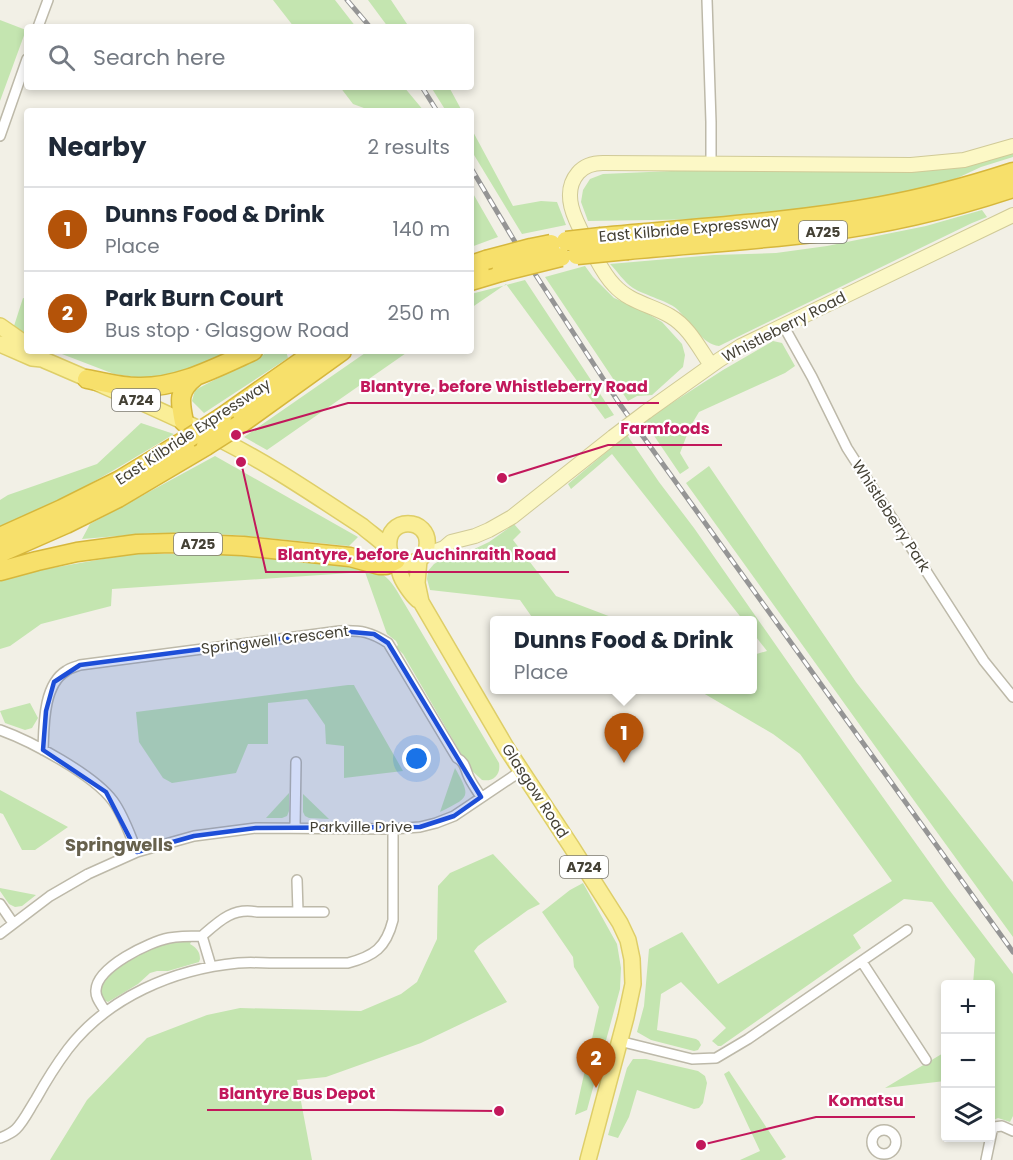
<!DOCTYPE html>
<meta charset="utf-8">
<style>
body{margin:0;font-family:Poppins,sans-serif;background:#f6f6f7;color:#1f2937}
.controls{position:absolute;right:18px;bottom:18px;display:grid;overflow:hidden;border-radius:6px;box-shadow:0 3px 9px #0003}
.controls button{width:54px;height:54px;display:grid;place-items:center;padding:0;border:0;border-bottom:2px solid #e0e1e3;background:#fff;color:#1f2937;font:30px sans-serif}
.you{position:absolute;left:417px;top:759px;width:21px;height:21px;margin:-15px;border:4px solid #fff;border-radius:50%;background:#1a73e8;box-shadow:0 0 0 9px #1a73e833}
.badge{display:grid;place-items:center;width:39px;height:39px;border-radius:50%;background:#b45309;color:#fff;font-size:20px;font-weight:700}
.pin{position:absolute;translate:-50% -50px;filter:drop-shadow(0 2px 3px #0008)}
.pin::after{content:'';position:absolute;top:32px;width:21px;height:18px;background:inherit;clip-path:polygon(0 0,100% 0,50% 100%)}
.popup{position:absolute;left:490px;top:616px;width:267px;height:78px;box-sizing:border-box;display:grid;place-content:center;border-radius:6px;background:#fff;filter:drop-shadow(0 2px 4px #0005);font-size:20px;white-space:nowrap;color:#747a83}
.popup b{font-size:22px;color:#1f2937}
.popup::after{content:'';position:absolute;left:50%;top:100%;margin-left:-12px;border:12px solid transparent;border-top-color:#fff}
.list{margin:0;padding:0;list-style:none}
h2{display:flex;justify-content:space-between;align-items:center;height:78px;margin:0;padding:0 24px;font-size:26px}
h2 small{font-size:20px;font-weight:400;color:#747a83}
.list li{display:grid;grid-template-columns:39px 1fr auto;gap:18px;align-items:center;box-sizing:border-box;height:84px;padding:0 24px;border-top:2px solid #e0e1e3}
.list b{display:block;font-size:22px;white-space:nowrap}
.list p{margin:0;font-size:20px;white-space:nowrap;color:#747a83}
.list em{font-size:20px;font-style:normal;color:#747a83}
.icon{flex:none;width:33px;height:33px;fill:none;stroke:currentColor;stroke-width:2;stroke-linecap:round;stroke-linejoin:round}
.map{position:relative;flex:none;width:1013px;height:1160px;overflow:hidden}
.search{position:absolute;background:#fff;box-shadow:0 3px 9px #0003;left:24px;top:24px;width:450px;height:66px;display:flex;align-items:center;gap:15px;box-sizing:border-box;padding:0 21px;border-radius:6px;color:#747a83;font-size:22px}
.panel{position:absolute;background:#fff;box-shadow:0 3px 9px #0003;left:24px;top:108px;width:450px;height:246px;border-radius:6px}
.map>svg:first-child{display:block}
</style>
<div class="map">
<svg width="1013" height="1160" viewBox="0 0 1013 1160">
<rect width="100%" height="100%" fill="#f2f0e6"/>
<path fill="#c4e5b0" d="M273,0H335L356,27H294Z
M368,0H391L409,27H388Z
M0,20L26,30L0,101Z
M340,87H404L424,111H372L353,104Z
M431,87H449L462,111H446Z
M471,128L513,206L541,201L557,202L566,225L522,234L471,150Z
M1013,151V157L981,167L951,181L910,192L839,205L717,219L588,221L581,202L583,190L590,179L603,174L717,169L893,171L941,169L1001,156Z
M471,190L498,237L471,247Z
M982,210L987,217L972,223L719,346C703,345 689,321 678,310C671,302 644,295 633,288C624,282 617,271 610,264L714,255L776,253L827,246L926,226Z
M585,266L593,277L614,298L638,308L662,322L682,344L685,355L683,367L652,395L637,396L628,401L545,277Z
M525,280L614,415L605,419L506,284L471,308V294Z
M23,298L27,299V336L13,329Z
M773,341L782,343L795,366L785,373L699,412L690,427L680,453L689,468L680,474L644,421L723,370Z
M54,351H176L185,354L200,351H234L205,366L155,380L114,374Z
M270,351H286L288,358L204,413L192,401L195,390Z
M368,351H409L267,450L244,437Z
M141,423L174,434C118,468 61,503 0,528V500L8,495L97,464Z
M627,435L659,482L694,528L847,747L947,887L1013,974V1116L1010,1122L998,1118L991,1121L990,984H973L975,959L932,902L904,899L853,935L861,948L721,1046H718L712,1041L726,1028L681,982L661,994L657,1030L696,1039L699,1041L701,1045L698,1050L694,1051L651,1040L637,1032L644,1006L649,949L682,932L718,984L892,881L800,754L773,734L698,690H753V655L767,651L753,633V620H743L612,454L571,489L568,484Z
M215,456L358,537L349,546L235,535L155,533L82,539L90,524Z
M709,466L856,682L1013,882V937L918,806L686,483Z
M514,524L521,532L513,540L556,596L619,620H534L520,600L430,590L427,579L428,571L434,564L448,556L470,551L489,542Z
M131,554C198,554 266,553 333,563C347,565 365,565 378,572C387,576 392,583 397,591L499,763C501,774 494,782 482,780L470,769L403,654L396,647L398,645L396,641L387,634L365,572L112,589L111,606L41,624L10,646L0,649V581L29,572Z
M348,685H354L355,687L403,771L344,778V746L326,744L325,725L307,699L268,703V744H248L236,773L172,783L163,778L139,742L136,712Z
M30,703L38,718L32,728L25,730L5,723L0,711Z
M455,768C472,798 469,797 440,812Z
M0,790L68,827L35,850H22L3,814L0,813Z
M289,793V811L287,816L282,818H266Z
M303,794L329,819L309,818L305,816L303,812Z
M493,854L540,904L528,910L478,946L474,951L507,1002L421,1043L326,1077L297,1080L312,1160H50L87,1100L147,1038L207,1015L240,1008L361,1011L401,994L417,982L437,939L438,886L450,873Z
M583,883L617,944L621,968L620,989L587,1110L575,1115L599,1007L574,967L573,957L542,912L570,890Z
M0,888L36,895L22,906L15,907L9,904L0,891Z
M174,940L191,942L190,944C197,948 200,952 200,959L199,962L168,971H157L150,973L138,984L108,1002L102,999C92,969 153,948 174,940Z
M945,1052V1081L885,1088Z
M633,1059H646L698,1071L705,1076L707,1083L703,1103L699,1108L694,1109L637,1090L629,1117L618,1138L608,1135L627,1068Z
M729,1071L786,1157L781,1160H740L760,1151L724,1074Z"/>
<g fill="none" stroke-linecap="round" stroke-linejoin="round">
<g stroke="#bdb9a9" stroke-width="12">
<path id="street" d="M707,0L711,122V164
M38,27L48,0
M0,136L27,59
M783,325L812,377L847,448L984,661L1013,697
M0,730C31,741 94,775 113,801C124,816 130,835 137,852
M43,750C44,726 43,685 66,671C70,668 75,667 80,665L340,631C361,630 371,632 388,643L457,758C465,762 465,768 468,775C471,783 477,790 481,797
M295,827L296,762
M297,880L298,912
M0,904L13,923
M0,934L50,896L88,874L137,852L194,836L256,828L393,829L420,827L436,823L454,816L521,771
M862,962L926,1060
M211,966L202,936C219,921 233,907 257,912H324
M105,1011C102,1005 95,998 96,990C97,967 149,942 169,938C180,936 191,936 202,936
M619,1041L692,1059L716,1058L748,1039L907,930
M872 1142a12 12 0 1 1 24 0a12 12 0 1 1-24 0Z
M0,1138C5,1136 12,1133 16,1129C24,1121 30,1108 36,1099C46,1081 56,1065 68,1049C108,997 174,969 238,963C250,962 262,963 275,963C299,963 323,963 348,963C374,956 386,948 393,920V829
M986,1160L992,1131L994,1127L1002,1126L1013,1131"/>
</g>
<g stroke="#d0ca97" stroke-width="16">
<path id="secondary" d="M711,365C699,348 689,327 670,316C651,305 629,302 614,285C603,274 597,259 589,246C578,225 559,195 578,173C584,166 594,163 603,163L911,165L964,160L1013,146
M646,412L719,360L741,346L1013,215
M423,556L444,548L451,542L475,536L489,530L512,517L613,437"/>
</g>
<g stroke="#dece68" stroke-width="18">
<path id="primary" d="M0,326L27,345
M0,344L32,358L42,359C99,384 158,408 213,436C265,461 313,494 362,526C370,533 379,539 387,547C392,552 387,548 392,555C397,563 408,565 417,561C422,558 427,553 427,546C431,517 385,515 389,548
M419,560L417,583L421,602L507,749L571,846L620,923L628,940L632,959L633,984L626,1017L588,1160
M402,562C401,565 400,570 400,573C402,581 412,595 418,600"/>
</g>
<g stroke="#d6b73c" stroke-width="21">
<path id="highway" d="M601,237C694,228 789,223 881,206C926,198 970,186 1013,172
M628,250C692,244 757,240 821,232C886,224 950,209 1013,188
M471,265L486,260
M471,281L501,272
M87,379C104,382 120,387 138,387C179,388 217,367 253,351
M222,417L316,351
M184,422C180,402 177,391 195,377
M239,425L342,351
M0,537L62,509L120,480L189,438
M0,553L66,524L118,498L206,446
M0,571L37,561L77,552L137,544L173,543L243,546L350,557L379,565H386L396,560"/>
</g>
<use href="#street" stroke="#fff" stroke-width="9"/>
<use href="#secondary" stroke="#fcf8c6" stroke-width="14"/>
<use href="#primary" stroke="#faee97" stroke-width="15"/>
<use href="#highway" stroke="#f7e06b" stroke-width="18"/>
<g stroke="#959595" stroke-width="5">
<path id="rail" d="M347,0L370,27
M422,87L437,111
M471,168L524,257L619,403L1013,952"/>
</g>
<use href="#rail" stroke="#fff" stroke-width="3" stroke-dasharray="9" stroke-linecap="butt"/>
<g stroke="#d0ca97" stroke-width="16" stroke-linecap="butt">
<path id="secondary-bridge" d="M613,437L646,412"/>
</g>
<g stroke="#d6b73c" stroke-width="21" stroke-linecap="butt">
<path id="highway-bridge" d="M566,241L601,237
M577,255L628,250
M486,260L531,248L551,244
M501,272L561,257
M189,438L222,417
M206,446L239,425"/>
</g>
<use href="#secondary-bridge" stroke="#fcf8c6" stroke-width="14"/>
<use href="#highway-bridge" stroke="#f7e06b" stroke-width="18"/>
</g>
<path fill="#1d4ed8" fill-opacity="0.2" stroke="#1d4ed8" stroke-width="4.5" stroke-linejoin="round" d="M340,631L374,634L388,643L481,797L454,816L420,827L256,828L194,836L137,852L106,792L43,750L46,711L54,682L80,665Z"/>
<g text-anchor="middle" stroke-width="4.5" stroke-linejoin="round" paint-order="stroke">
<g fill="#fff" stroke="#7c7a72" stroke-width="1.5">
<rect x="799" y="221" width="48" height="22" rx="4.5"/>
<rect x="112" y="389" width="48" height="22" rx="4.5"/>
<rect x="174" y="533" width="48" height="22" rx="4.5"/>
<rect x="560" y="856" width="48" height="22" rx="4.5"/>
</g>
<g font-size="14" font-weight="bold" fill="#444135">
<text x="823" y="237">A725</text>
<text x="136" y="405">A724</text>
<text x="198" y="549">A725</text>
<text x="584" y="872">A724</text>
</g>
<g font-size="15" fill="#444135" stroke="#fff">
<text transform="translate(689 229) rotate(-5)" y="5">East Kilbride Expressway</text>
<text transform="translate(784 327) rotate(-27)" y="5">Whistleberry Road</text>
<text transform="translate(193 432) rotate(-33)" y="5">East Kilbride Expressway</text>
<text transform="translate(891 516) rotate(57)" y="5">Whistleberry Park</text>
<text transform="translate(275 640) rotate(-7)" y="5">Springwell Crescent</text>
<text transform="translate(535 791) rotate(57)" y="5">Glasgow Road</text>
<text x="361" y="832">Parkville Drive</text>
</g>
<g font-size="18" font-weight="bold" fill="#67614d" stroke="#fff">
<text x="119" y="851">Springwells</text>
</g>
</g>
<path fill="none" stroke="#c2185b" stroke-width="2" d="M236 435L348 403H659M502 478L608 445H722M241 462L266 572H569M499 1111L387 1110H207M701 1145L816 1117H915"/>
<g fill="#c2185b" stroke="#fff" stroke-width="2">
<circle cx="236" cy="435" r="6"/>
<circle cx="502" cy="478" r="6"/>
<circle cx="241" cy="462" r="6"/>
<circle cx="499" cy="1111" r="6"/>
<circle cx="701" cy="1145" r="6"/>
</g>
<g font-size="16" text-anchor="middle" font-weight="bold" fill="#c2185b" stroke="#fff" stroke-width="4.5" stroke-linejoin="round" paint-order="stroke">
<text x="504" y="392">Blantyre, before Whistleberry Road</text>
<text x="665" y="434">Farmfoods</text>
<text x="417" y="560">Blantyre, before Auchinraith Road</text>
<text x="297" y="1099">Blantyre Bus Depot</text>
<text x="866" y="1106">Komatsu</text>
</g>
</svg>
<div class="controls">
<button>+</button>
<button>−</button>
<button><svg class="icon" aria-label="layers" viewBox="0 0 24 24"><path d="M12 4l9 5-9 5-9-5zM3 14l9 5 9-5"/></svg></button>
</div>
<div class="you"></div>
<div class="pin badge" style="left:624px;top:763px">1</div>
<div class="popup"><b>Dunns Food &amp; Drink</b>Place</div>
<div class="pin badge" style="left:596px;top:1088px">2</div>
<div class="search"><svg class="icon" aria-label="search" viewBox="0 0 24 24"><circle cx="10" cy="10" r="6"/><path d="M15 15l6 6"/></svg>Search here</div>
<section class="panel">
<h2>Nearby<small>2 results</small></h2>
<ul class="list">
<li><span class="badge">1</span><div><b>Dunns Food &amp; Drink</b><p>Place</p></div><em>140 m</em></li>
<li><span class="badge">2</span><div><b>Park Burn Court</b><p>Bus stop · Glasgow Road</p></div><em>250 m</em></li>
</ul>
</section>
</div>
